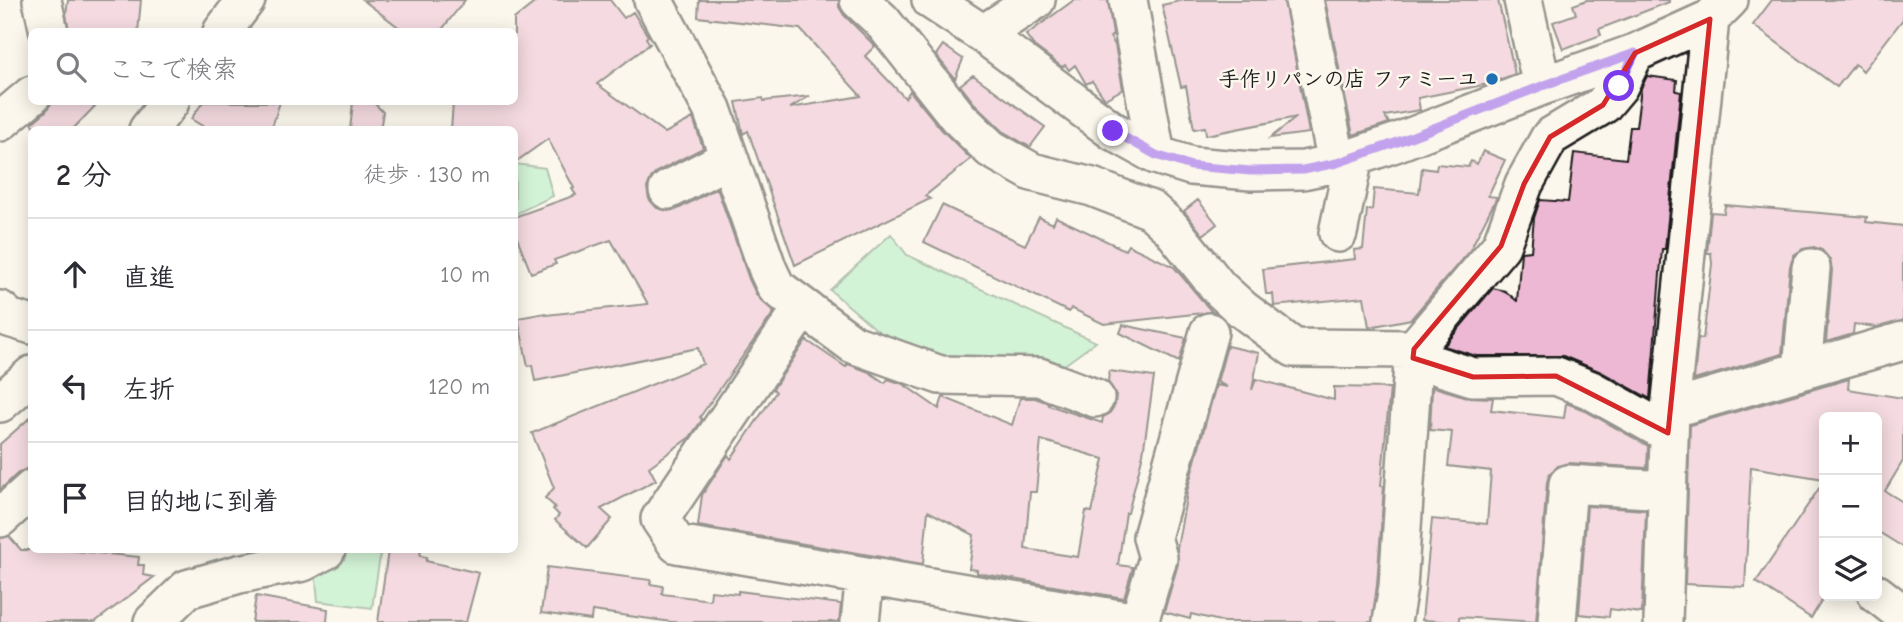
<!DOCTYPE html>
<html lang="ja">
<meta charset="utf-8">
<style>
body{margin:0;font-family:"Comic Neue","Klee One",sans-serif;background:#f2f2f3;color:#2b2b33}
.controls{position:absolute;right:21px;bottom:21px;display:grid;overflow:hidden;border-radius:10px;box-shadow:0 4px 18px #0003}
.controls button{width:63px;height:63px;display:grid;place-items:center;padding:0;border:0;border-bottom:2px solid #e1e1e2;background:#fff;color:#2b2b33;font:35px sans-serif}
.stop{position:absolute;width:21px;height:21px;margin:-16px;border:5px solid #7c3aed;border-radius:50%;background:#fff}
.stop.end{background:#7c3aed;border-color:#fff;box-shadow:0 2px 7px #0008}
.list{margin:0;padding:0;list-style:none}
h2{display:flex;justify-content:space-between;align-items:center;height:91px;margin:0;padding:0 28px;font-size:30px}
h2 small{font-size:23px;font-weight:400;color:#7c7c81}
.list li{display:grid;grid-template-columns:46px 1fr auto;gap:21px;align-items:center;box-sizing:border-box;height:112px;padding:0 28px;border-top:2px solid #e1e1e2}
.list b{display:block;font-size:26px;white-space:nowrap}
.list em{font-size:23px;font-style:normal;color:#7c7c81}
.icon{flex:none;width:38px;height:38px;fill:none;stroke:currentColor;stroke-width:2;stroke-linecap:round;stroke-linejoin:round}
.map{position:relative;flex:none;width:1903px;height:622px;overflow:hidden}
.search{position:absolute;background:#fff;box-shadow:0 4px 18px #0003;left:28px;top:28px;width:490px;height:77px;display:flex;align-items:center;gap:18px;box-sizing:border-box;padding:0 24px;border-radius:10px;color:#7c7c81;font-size:26px}
.panel{position:absolute;background:#fff;box-shadow:0 4px 18px #0003;left:28px;top:126px;width:490px;height:427px;border-radius:10px}
.map>svg:first-child{display:block}
</style>
<div class="map">
<svg width="1903" height="622" viewBox="0 0 1903 622">
<rect width="100%" height="100%" fill="#fbf7ec"/>
<filter id="ink" filterUnits="userSpaceOnUse"><feTurbulence type="fractalNoise" baseFrequency=".0143" numOctaves="2"/><feDisplacementMap in="SourceGraphic" scale="14" xChannelSelector="R" yChannelSelector="G"/><feConvolveMatrix kernelMatrix="1 2 1 2 8 2 1 2 1" color-interpolation-filters="sRGB"/></filter>
<g filter="url(#ink)">
<path fill="#a3edbb" stroke="#60846c" stroke-width="2" d="M515,164L545,168L553,196L515,214Z
M891,234L907,255L1096,342L1063,366L1021,358L953,362L884,336L830,290Z
M349,550H381L372,608L318,601L315,570Z"/>
<path fill="#edb8d3" stroke="#1c1c1c" stroke-width="2" fill-rule="evenodd" d="M68,0H141L138,32H69L66,14Z
M363,0H465L440,32H405Z
M538,0H610L624,18L633,12L648,36L646,38L650,44L597,84L665,133L693,118L703,148L658,171L651,178L647,188L649,199L657,208L668,211L678,209L717,188L749,279L757,296L774,312L700,417L702,420L690,437L649,467L656,480L601,509L612,519L587,548L555,520L559,515L553,509L555,507L545,498L554,488L532,433L703,364L698,348L535,381L532,365L528,366L518,318L545,313L546,315L648,304L611,240L554,260L556,264L531,273L514,230V217L576,195L572,189L574,188L548,139L514,163V130H451L453,102H514V19Z
M699,0H839V7L844,15L875,46L865,56L905,98L910,91L942,130L971,159L925,196L930,199L795,265L748,131L743,134L736,102L763,98L764,101L810,96L790,108L861,96L800,29L698,17Z
M1074,0H1108L1113,35L1110,37L1115,45L1123,89L1105,99L1092,81L1086,84L1075,65L1069,70L1065,65L1062,67L1034,46L1026,35Z
M1184,0H1284L1309,133L1270,138L1297,117L1206,135L1205,127L1194,129L1186,86L1181,87L1162,5Z
M1325,0H1498L1515,74L1488,84L1418,98L1420,110L1385,116L1389,123L1353,135Z
M1587,0H1669V2L1599,29L1601,35L1563,49L1553,22L1576,14L1573,5Z
M1772,0H1903V19L1863,71L1855,64L1837,87L1753,25Z
M943,45L963,59L955,79L936,55Z
M973,75L1045,127L1030,147L1004,132L974,103L960,85Z
M1647,76L1677,80L1676,91L1681,92L1665,249H1662L1650,399L1601,372L1563,356H1476L1444,346L1493,288L1505,291L1517,301L1521,252L1531,251L1534,218L1540,200L1568,202L1574,153L1626,159L1630,127H1636L1641,88Z
M52,102H99L72,130H37L32,123L46,111Z
M203,102H280L271,130H209L191,119Z
M353,102H373L383,112L380,130H350Z
M1483,151L1505,160L1488,196L1497,197L1470,250L1411,319L1369,327L1364,297L1274,306L1273,294H1266L1263,269L1355,259L1354,250L1363,249L1367,210H1372L1374,189L1419,193L1422,168L1436,170L1437,164L1468,167L1471,161L1477,164Z
M1198,200L1217,224L1203,235L1184,211Z
M942,205L1025,245L1039,217L1053,224L1056,217L1125,250L1128,245L1174,267L1212,312L1104,324L1071,308L1069,312L924,242Z
M1725,205L1867,217L1866,222L1903,226V321L1877,327L1854,324L1853,334L1826,342L1832,270L1830,260L1822,250L1814,247L1803,249L1794,255L1790,266L1782,354L1694,380L1698,338L1703,339L1712,264L1711,253H1707L1711,212L1724,213Z
M1123,325L1186,338L1179,362L1120,333Z
M806,340L846,367L848,364L869,372L885,383L888,379L903,384L939,409L943,397L1012,425L1020,398H1035L1049,403L1048,405L1102,423L1103,417L1109,414L1115,405L1116,394L1108,382L1109,371L1154,377L1143,454L1128,513H1126L1118,565L1133,567L1124,598L977,573V570L969,569L974,535L928,511L923,564L698,526L702,495L728,455L731,459L776,392L773,389ZM1041,440L1104,459L1092,512L1086,511L1078,557L1025,549L1030,492H1036Z
M1227,346L1259,353L1252,390L1256,379L1334,400V387L1390,388L1381,486H1384L1377,585L1372,622H1224L1191,614L1190,619L1164,612L1178,564L1177,548L1188,487L1216,385L1227,387L1217,382Z
M1849,379L1848,389L1903,398V461L1885,491L1903,502V547L1877,531V417H1824V479L1751,467L1745,587L1685,584L1690,425Z
M1434,387L1467,397L1493,398L1491,410L1564,418L1566,403L1582,409L1648,446L1647,468L1569,463L1558,466L1550,473L1547,482L1536,622L1459,617V622L1422,620L1432,519L1487,524L1491,471L1448,466L1452,432L1430,430L1432,390Z
M32,416V466L18,473L0,490V444Z
M1824,481V597L1811,618L1756,582Z
M1587,506L1646,510L1642,613L1610,609L1609,617L1579,614Z
M9,536L21,550H66L139,557L138,565H144L143,575L154,577L95,622H0V538Z
M388,550H421L420,556L427,557L426,561L479,573L466,622H378Z
M547,567L651,580L650,584L663,586L662,594L710,600L711,591L738,594V591L841,604L839,622H672L592,611L591,620L541,613Z
M256,596L328,609L327,622H252Z"/>
<g fill="none" stroke-linecap="round" stroke-linejoin="round">
<g stroke="#1c1c1c" stroke-width="42">
<path id="minor" d="M42,0L49,32
M653,0L712,109L768,270L776,287L853,344L940,375L1039,377L1095,398
M859,0L882,21L958,117L991,149L1032,172L1092,187L1151,210L1171,228L1219,288L1242,309L1294,348L1414,349
M931,0L983,34L1113,131L1156,155L1191,166L1251,171L1303,170L1337,163L1395,143L1542,86L1635,53L1710,19L1729,0
M1128,0L1156,155
M1304,0L1337,163
M1523,0L1542,86
M222,32L246,0
M983,34L1036,0
M0,122L32,95
M148,130L170,102
M668,190L729,158
M1338,233L1354,157
M803,307L660,519L677,544L1137,622
M0,310L9,318L32,325
M1413,358L1473,377L1556,376L1591,390L1668,433
M1802,370L1811,268
M0,403L32,375
M1670,409L1903,341
M0,518L32,489
M1877,594L1895,608
M153,622L187,589L239,574L303,562L326,550
M860,622L865,576
M1139,622L1158,558L1152,537L1209,332
M1392,622L1398,587L1414,349L1501,246L1524,184L1550,137L1603,105L1619,86L1635,53
M1557,622L1568,484L1666,490
M1663,622L1670,409L1710,19"/>
</g>
<use href="#minor" stroke="#fbf7ec" stroke-width="37"/>
</g>
</g>
<g fill="none" stroke-linecap="round" stroke-linejoin="round" filter="url(#ink)">
<path stroke="#7c3aed" stroke-width="9" d="M1113,131L1156,155L1191,166L1251,171L1303,170L1337,163L1395,143L1542,86L1635,53L1619,86"/>
</g>
<path d="M0 0H1903V622H0ZM1710,19L1668,433L1556,376L1473,377L1413,358L1414,349L1501,246L1524,184L1550,137L1603,105L1635,53Z" fill="#fbf7ec" fill-opacity=".55" fill-rule="evenodd"/>
<path fill="none" stroke="#d62828" stroke-width="5" stroke-linejoin="round" d="M1710,19L1668,433L1556,376L1473,377L1413,358L1414,349L1501,246L1524,184L1550,137L1603,105L1635,53Z"/>
<circle fill="#1f6fb2" stroke="#fbf7ec" stroke-width="2.5" cx="1492" cy="79" r="7"/>
<g text-anchor="middle" stroke-width="5" stroke-linejoin="round" paint-order="stroke">
<g font-size="21" font-weight="bold" fill="#1c1c1c" stroke="#fbf7ec" text-anchor="end">
<text x="1478" y="86">手作リパンの店 ファミーユ</text>
</g>
</g>
</svg>
<div class="controls">
<button>+</button>
<button>−</button>
<button><svg class="icon" aria-label="layers" viewBox="0 0 24 24"><path d="M12 4l9 5-9 5-9-5zM3 14l9 5 9-5"/></svg></button>
</div>
<div class="stop" style="left:1619px;top:86px"></div>
<div class="stop end" style="left:1113px;top:131px"></div>
<div class="search"><svg class="icon" aria-label="search" viewBox="0 0 24 24"><circle cx="10" cy="10" r="6"/><path d="M15 15l6 6"/></svg>ここで検索</div>
<section class="panel">
<h2>2 分<small>徒歩 · 130 m</small></h2>
<ul class="list">
<li><svg class="icon" aria-label="ahead" viewBox="0 0 24 24"><path d="M12 20V5M6 11l6-6 6 6"/></svg><div><b>直進</b></div><em>10 m</em></li>
<li><svg class="icon" aria-label="left" viewBox="0 0 24 24"><path d="M17 20v-9H6M10 6l-5 5 5 5"/></svg><div><b>左折</b></div><em>120 m</em></li>
<li><svg class="icon" aria-label="arrive" viewBox="0 0 24 24"><path d="M6 21V4h12l-3 4 3 4H6"/></svg><div><b>目的地に到着</b></div></li>
</ul>
</section>
</div>
